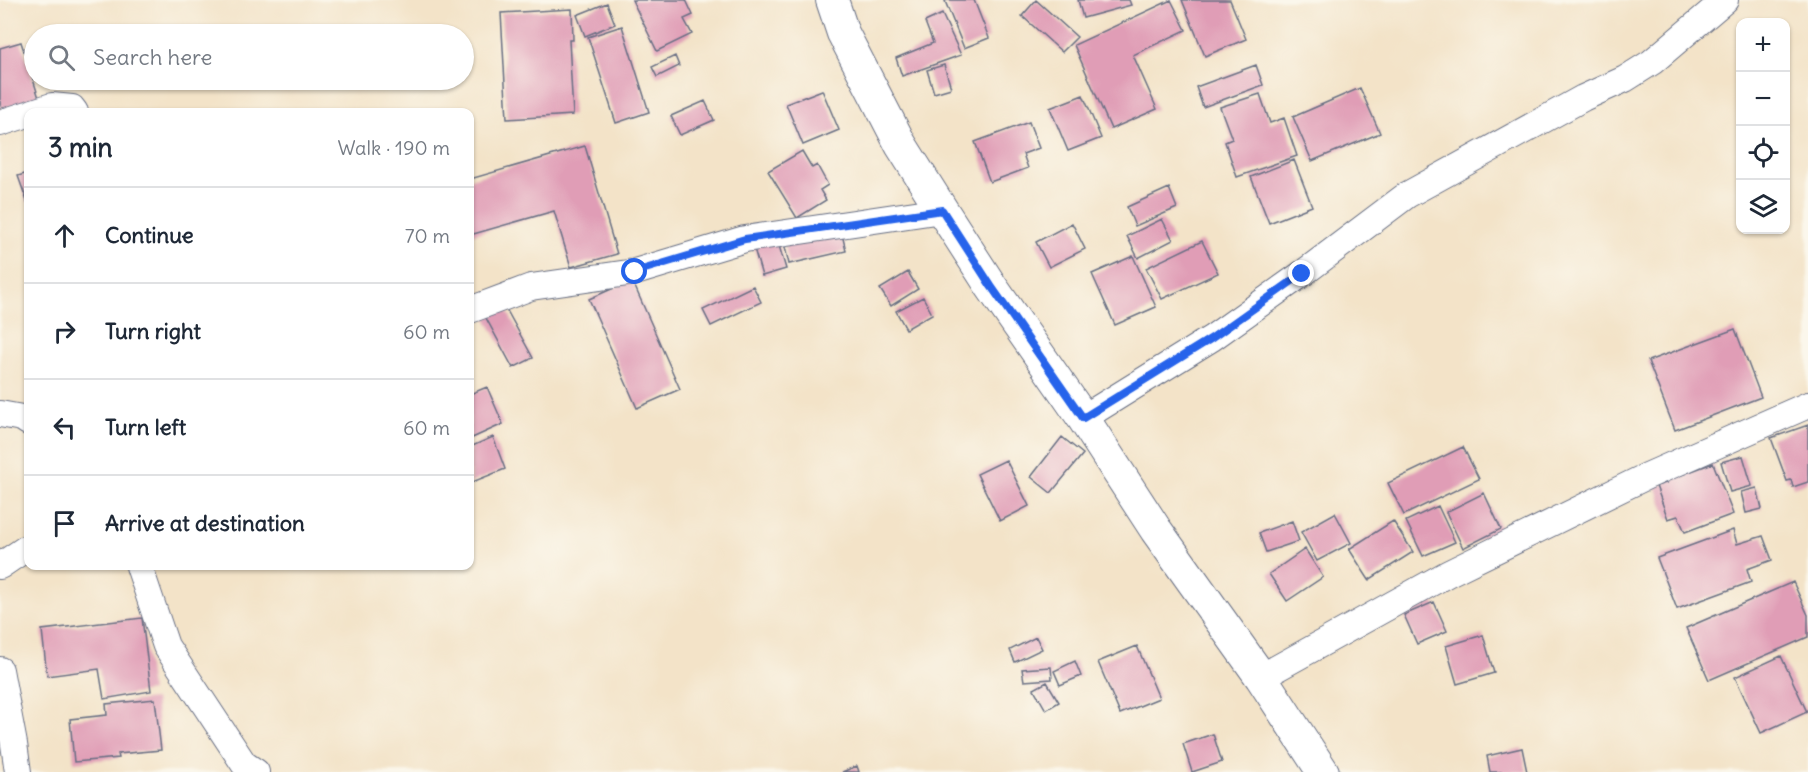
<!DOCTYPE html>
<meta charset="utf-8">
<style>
body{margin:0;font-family:Delius,sans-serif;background:#f2f2f3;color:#1f2937}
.controls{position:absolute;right:18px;top:18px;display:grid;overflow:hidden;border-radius:12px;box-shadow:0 2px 4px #0004}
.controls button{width:54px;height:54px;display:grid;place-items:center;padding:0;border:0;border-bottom:2px solid #e0e1e3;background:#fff;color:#1f2937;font:30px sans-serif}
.stop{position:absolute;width:18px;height:18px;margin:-14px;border:4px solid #2563eb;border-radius:50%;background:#fff}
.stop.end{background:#2563eb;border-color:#fff;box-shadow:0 2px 6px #0008}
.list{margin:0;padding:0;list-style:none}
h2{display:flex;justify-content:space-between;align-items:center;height:78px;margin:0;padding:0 24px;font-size:26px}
h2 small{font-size:20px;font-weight:400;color:#747a83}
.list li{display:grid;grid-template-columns:39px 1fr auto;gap:18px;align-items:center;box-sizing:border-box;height:96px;padding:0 24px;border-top:2px solid #e0e1e3}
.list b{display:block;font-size:22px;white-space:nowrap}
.list em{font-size:20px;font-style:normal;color:#747a83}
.icon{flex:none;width:33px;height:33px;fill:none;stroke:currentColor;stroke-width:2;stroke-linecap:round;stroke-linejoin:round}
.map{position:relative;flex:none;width:1808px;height:772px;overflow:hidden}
.search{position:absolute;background:#fff;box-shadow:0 2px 4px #0004;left:24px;top:24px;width:450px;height:66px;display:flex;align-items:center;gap:15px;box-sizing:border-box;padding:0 21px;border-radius:33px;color:#747a83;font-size:22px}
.panel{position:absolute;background:#fff;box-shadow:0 2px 4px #0004;left:24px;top:108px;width:450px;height:462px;border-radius:12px}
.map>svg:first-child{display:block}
</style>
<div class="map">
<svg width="1808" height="772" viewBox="0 0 1808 772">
<rect width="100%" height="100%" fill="#fbf7ec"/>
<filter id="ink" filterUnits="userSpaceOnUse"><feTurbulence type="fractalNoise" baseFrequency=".0167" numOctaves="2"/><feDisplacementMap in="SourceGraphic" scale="12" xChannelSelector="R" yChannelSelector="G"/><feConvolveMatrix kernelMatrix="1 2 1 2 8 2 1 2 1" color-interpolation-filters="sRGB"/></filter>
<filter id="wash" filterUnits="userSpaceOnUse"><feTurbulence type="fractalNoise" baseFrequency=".008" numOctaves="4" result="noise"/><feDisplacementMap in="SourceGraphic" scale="24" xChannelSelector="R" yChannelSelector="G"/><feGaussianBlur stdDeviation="1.35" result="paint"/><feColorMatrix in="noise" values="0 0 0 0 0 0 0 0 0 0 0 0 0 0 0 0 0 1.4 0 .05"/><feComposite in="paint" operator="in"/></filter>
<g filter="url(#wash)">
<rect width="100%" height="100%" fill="#f3e3c8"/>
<g id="blocks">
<path fill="#e09db6" d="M632,0H686L693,15L684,19L692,34L657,51Z
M947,0H974L989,38L964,48L945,1Z
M1036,0L1077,37L1062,52L1022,16Z
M1078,0H1129L1131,5L1083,18Z
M1171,0L1186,30L1133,55L1157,109L1111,129L1074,45Z
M1182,0H1230L1246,39L1205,56Z
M607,3L615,24L585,36L577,15Z
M572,9L573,40H569L573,115L507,119L501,13Z
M942,14L961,55L902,76L896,58L933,43L925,22Z
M622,26L649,112L616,123L588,37Z
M21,42L39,98L2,109L0,103V48Z
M675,56L679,66L657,77L652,67Z
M944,65L951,88L934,93L927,70Z
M1256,65L1263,85L1203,107L1196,87Z
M1360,88L1380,133L1312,161L1293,117Z
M822,90L839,130L803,145L786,104Z
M1260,94L1270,123L1284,118L1297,156L1237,177L1225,142L1232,139L1220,107Z
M1083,95L1101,138L1068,151L1050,108Z
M705,101L714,120L680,135L671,116Z
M1029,122L1039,148L1023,154L1028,168L990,182L975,142Z
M585,146L617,254L571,267L554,211L470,235V179Z
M802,151L812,168L817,165L828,185L820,190L826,200L797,218L768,171Z
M1294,160L1312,206L1269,223L1251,177Z
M28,173V204L18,176Z
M1169,188L1177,208L1135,226L1127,207Z
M1162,219L1173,240L1138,258L1127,236Z
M1072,223L1085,249L1049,267L1036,242Z
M841,230L846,251L789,264L784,243Z
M777,239L786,269L762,276L753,245Z
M1202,241L1218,273L1162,299L1146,268Z
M1133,256L1156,307L1115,325L1092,274Z
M908,272L918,289L891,306L880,289Z
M632,280L680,389L637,408L589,299Z
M753,286L761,302L711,326L703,310Z
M923,297L932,314L906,329L896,311Z
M505,307L533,358L513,368L486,318Z
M1735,329L1761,397L1675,430L1648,361Z
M487,387L503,424L470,439V394Z
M1808,425V482L1793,487L1791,480L1787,481L1771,438Z
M493,437L505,469L470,483V447Z
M1062,437L1083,454L1051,493L1031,477Z
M1463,447L1479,479L1404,515L1388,483Z
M1743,456L1752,486L1730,492L1721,462Z
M1006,460L1029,506L1000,521L977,474Z
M1713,463L1733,514L1685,532L1678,516L1668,519L1656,486L1666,483L1665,481Z
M1757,488L1762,509L1746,513L1741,492Z
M1484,493L1501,529L1463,548L1446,512Z
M1438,506L1455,542L1423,556L1406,521Z
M1335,513L1351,543L1317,561L1301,532Z
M1292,521L1299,541L1266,552L1259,533Z
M1393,521L1413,552L1369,580L1349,549Z
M1733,530L1737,544L1763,536L1772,560L1747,569L1751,582L1677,609L1657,558Z
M1305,549L1323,577L1287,601L1269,574Z
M1793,582L1808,615V637L1709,680L1686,628Z
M1434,602L1447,631L1417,644L1404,615Z
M142,618L151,691L104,699L99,669L47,676L42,630Z
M1483,635L1494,673L1457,684L1446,646Z
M1036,637L1042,649L1015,662L1010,650Z
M1137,646L1159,698L1120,714L1098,662Z
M1781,656L1807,712L1761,733L1735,677Z
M1075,661L1081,676L1060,685L1054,671Z
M1051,667L1052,679L1024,681L1022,669Z
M1047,682L1059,702L1046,710L1034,689Z
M155,699L161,750L118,754L119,758L74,762L70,719L107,715L106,704Z
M1213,734L1222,762L1192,772L1183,744Z
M1522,748L1527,772H1490L1487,756Z
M857,766L859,772H842Z"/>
</g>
</g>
<g filter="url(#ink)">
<use href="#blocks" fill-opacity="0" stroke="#676e83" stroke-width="1.5"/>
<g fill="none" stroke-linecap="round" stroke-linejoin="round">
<g stroke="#676e83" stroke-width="28">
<path id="minor" d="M33,112L52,106L72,108L75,112
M0,123L28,114
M470,310L531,287L635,272L745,239L942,210
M0,414L22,418L28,422
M1083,418L1212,338L1302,274L1407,195L1583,98L1625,79L1652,62L1725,0
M0,566L28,547
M139,566L166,646L244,764L256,772
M0,670L14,744L18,772
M1261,677L1449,573L1647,476L1808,405"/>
</g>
<g stroke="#676e83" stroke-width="34">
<path id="tertiary" d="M832,0L843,33L901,145L942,210L991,286L1083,418L1156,530L1261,677L1323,772"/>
</g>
<use href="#minor" stroke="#fff" stroke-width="26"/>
<use href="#tertiary" stroke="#fff" stroke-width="32"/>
</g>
</g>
<g fill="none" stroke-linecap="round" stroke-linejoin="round" filter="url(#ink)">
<path stroke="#2563eb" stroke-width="8" d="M635,272L745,239L942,210L991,286L1083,418L1212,338L1302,274"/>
</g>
</svg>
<div class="controls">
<button>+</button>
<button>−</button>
<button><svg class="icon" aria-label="locate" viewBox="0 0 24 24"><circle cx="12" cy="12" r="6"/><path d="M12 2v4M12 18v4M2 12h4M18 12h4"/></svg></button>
<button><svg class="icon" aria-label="layers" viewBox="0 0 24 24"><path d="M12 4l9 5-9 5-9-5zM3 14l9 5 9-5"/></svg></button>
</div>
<div class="stop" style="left:635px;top:272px"></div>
<div class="stop end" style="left:1302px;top:274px"></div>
<div class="search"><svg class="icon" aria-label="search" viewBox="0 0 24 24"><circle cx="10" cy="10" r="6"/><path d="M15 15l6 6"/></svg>Search here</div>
<section class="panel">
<h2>3 min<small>Walk · 190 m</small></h2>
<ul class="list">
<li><svg class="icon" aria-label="ahead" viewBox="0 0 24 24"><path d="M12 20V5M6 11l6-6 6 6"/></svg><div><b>Continue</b></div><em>70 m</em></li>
<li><svg class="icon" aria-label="right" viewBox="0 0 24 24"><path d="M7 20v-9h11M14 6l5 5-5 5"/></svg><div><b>Turn right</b></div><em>60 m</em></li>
<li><svg class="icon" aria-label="left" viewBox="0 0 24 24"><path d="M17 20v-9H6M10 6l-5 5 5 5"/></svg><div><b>Turn left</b></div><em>60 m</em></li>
<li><svg class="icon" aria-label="arrive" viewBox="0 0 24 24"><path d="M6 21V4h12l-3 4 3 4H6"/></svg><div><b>Arrive at destination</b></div></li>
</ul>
</section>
</div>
